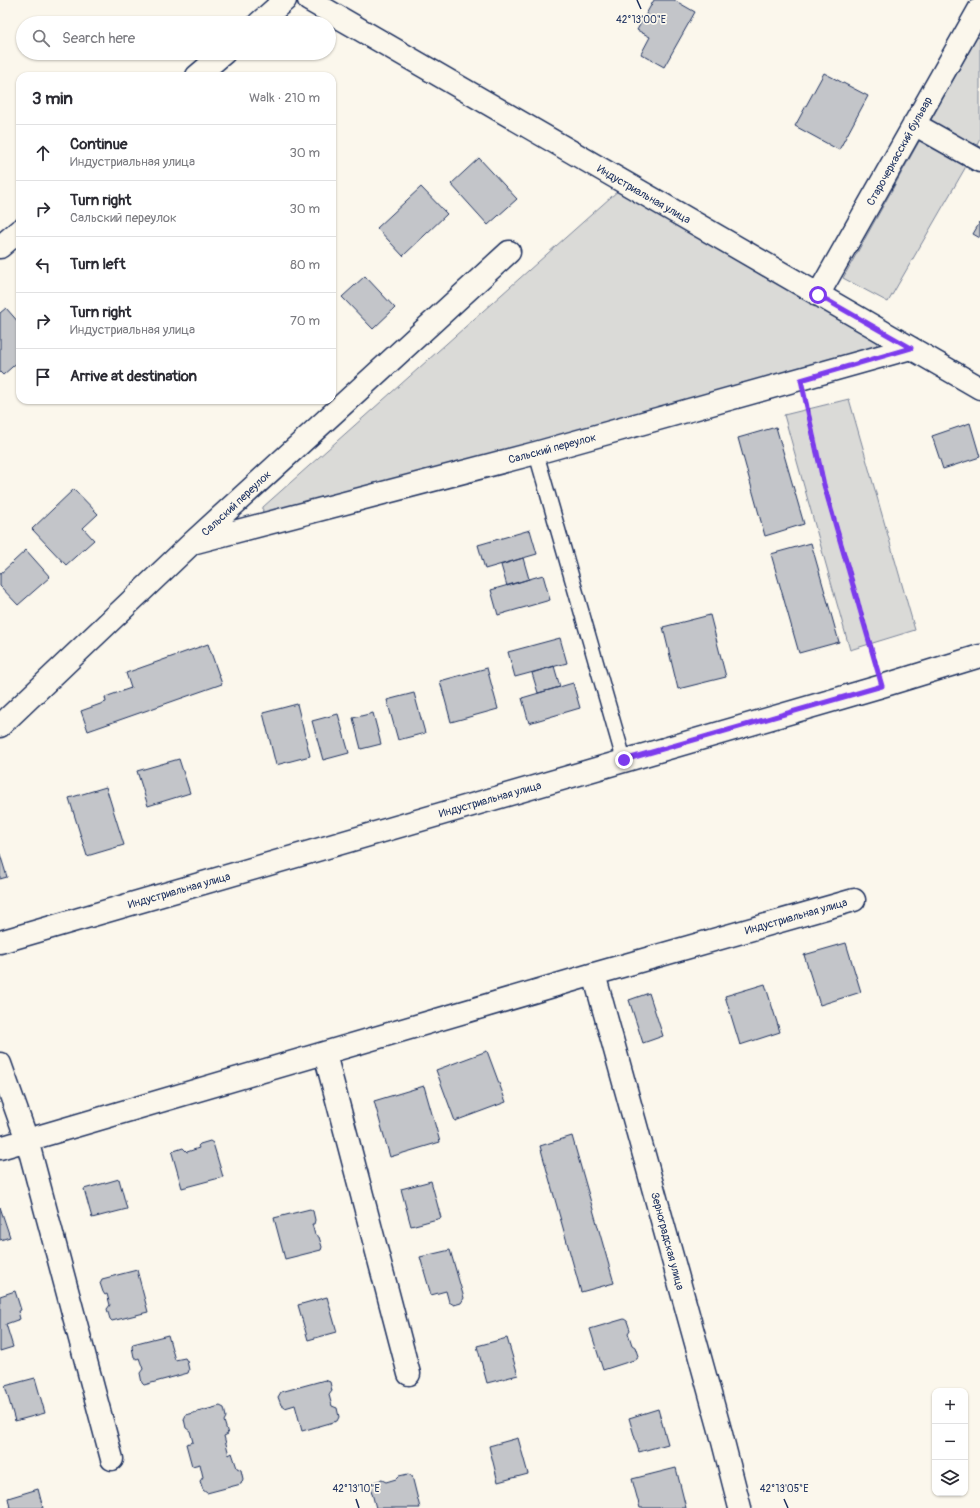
<!DOCTYPE html>
<meta charset="utf-8">
<style>
body{margin:0;font-family:Pangolin,sans-serif;background:#f7f7f7;color:#2b2b33}
.controls{position:absolute;right:12px;bottom:12px;display:grid;overflow:hidden;border-radius:8px;box-shadow:0 1px 3px #0004}
.controls button{width:36px;height:36px;display:grid;place-items:center;padding:0;border:0;border-bottom:1px solid #e1e1e2;background:#fff;color:#2b2b33;font:20px sans-serif}
.stop{position:absolute;width:12px;height:12px;margin:-9px;border:3px solid #7c3aed;border-radius:50%;background:#fff}
.stop.end{background:#7c3aed;border-color:#fff;box-shadow:0 1px 4px #0008}
.list{margin:0;padding:0;list-style:none}
h2{display:flex;justify-content:space-between;align-items:center;height:52px;margin:0;padding:0 16px;font-size:17px}
h2 small{font-size:13px;font-weight:400;color:#7c7c81}
.list li{display:grid;grid-template-columns:26px 1fr auto;gap:12px;align-items:center;box-sizing:border-box;height:56px;padding:0 16px;border-top:1px solid #e1e1e2}
.list b{display:block;font-size:15px;white-space:nowrap}
.list p{margin:0;font-size:13px;white-space:nowrap;color:#7c7c81}
.list em{font-size:13px;font-style:normal;color:#7c7c81}
.icon{flex:none;width:22px;height:22px;fill:none;stroke:currentColor;stroke-width:2;stroke-linecap:round;stroke-linejoin:round}
.map{position:relative;flex:none;width:980px;height:1508px;overflow:hidden}
.search{position:absolute;background:#fff;box-shadow:0 1px 3px #0004;left:16px;top:16px;width:320px;height:44px;display:flex;align-items:center;gap:10px;box-sizing:border-box;padding:0 14px;border-radius:22px;color:#7c7c81;font-size:15px}
.panel{position:absolute;background:#fff;box-shadow:0 1px 3px #0004;left:16px;top:72px;width:320px;height:332px;border-radius:12px}
.map>svg:first-child{display:block}
</style>
<div class="map">
<svg width="980" height="1508" viewBox="0 0 980 1508">
<rect width="100%" height="100%" fill="#fbf7ec"/>
<filter id="ink" filterUnits="userSpaceOnUse"><feTurbulence type="fractalNoise" baseFrequency=".025" numOctaves="2"/><feDisplacementMap in="SourceGraphic" scale="8" xChannelSelector="R" yChannelSelector="G"/><feConvolveMatrix kernelMatrix="1 2 1 2 8 2 1 2 1" color-interpolation-filters="sRGB"/></filter>
<g filter="url(#ink)">
<path fill="#dadad7" stroke="#7a849a" d="M980,32V138L964,170L888,302L843,278Z
M620,189L879,339L875,348L262,519L263,507Z
M849,399L915,630L850,650L784,415Z"/>
<path fill="#c3c5c9" stroke="#1b2f5e" d="M654,0H674L695,12L664,67L641,54L650,37L637,30Z
M824,73L868,96L839,150L795,126Z
M479,158L517,199L488,225L451,184Z
M421,187L447,214L403,256L377,228Z
M980,222V238L973,234Z
M365,276L395,308L373,329L342,297Z
M6,308L20,324V360L3,375L0,372V313Z
M970,423L980,457L943,469L932,436Z
M776,427L804,524L765,536L738,438Z
M74,489L98,514L83,528L94,540L66,565L32,529Z
M530,530L537,554L485,569L478,545Z
M811,543L839,642L799,653L771,554Z
M26,550L50,577L18,605L0,586V574Z
M523,558L529,579L507,586L501,565Z
M543,575L550,600L498,615L491,590Z
M710,615L726,677L678,689L663,627Z
M560,638L567,663L515,677L508,652Z
M208,644L222,684L88,731L81,711L106,702L105,697L131,688L126,673Z
M554,666L560,687L538,693L532,673Z
M487,668L498,709L451,722L440,681Z
M573,683L580,708L529,723L522,698Z
M414,693L425,733L398,740L387,700Z
M297,704L310,756L276,765L263,713Z
M373,713L381,744L361,749L353,718Z
M338,714L349,753L323,760L312,721Z
M179,759L190,793L148,806L137,771Z
M106,787L124,845L87,856L69,798Z
M0,854L7,877L0,879Z
M846,943L861,992L820,1005L804,955Z
M765,984L780,1032L740,1045L725,996Z
M649,993L663,1036L643,1043L629,1000Z
M487,1051L506,1102L455,1121L436,1070Z
M424,1086L440,1142L390,1157L374,1101Z
M572,1136L614,1283L581,1292L540,1146Z
M210,1141L213,1143L223,1177L182,1188L172,1153L174,1151L183,1148L187,1152L199,1148L198,1146L200,1144Z
M119,1179L127,1209L92,1218L84,1189Z
M431,1181L441,1218L411,1226L401,1189Z
M0,1207L10,1237L0,1240Z
M310,1209L313,1211L315,1220L314,1224H312L315,1235L319,1237L322,1247L321,1250L285,1259L274,1218Z
M450,1250L464,1298L461,1303L454,1305L449,1302L446,1291L431,1295L420,1257Z
M137,1270L148,1312L112,1321L110,1319L107,1309L110,1305L107,1294L105,1295L103,1292L100,1283L102,1279Z
M15,1291L21,1310L18,1311L20,1319L6,1324L13,1347L0,1351V1296Z
M327,1297L337,1332L308,1340L298,1305Z
M624,1319L627,1321L630,1330L628,1333L632,1345L635,1347L638,1356L637,1359L603,1370L590,1329Z
M168,1335L175,1360L185,1358L187,1361L189,1370L188,1373L144,1385L142,1383L140,1373L143,1369L139,1358L137,1359L134,1357L132,1347L133,1344Z
M507,1338L518,1375L487,1383L477,1346Z
M35,1378L45,1413L15,1421L5,1386Z
M325,1380L330,1382L332,1391L329,1395L332,1406L337,1408L339,1417L337,1421L302,1431L295,1405L285,1408L281,1405L278,1397L281,1392Z
M220,1406L224,1408L226,1417L224,1421L228,1434L224,1436L229,1455L232,1453L237,1468L241,1470L243,1479L241,1484L207,1493L203,1490L200,1481L203,1477L200,1464L192,1466L186,1444L193,1442L190,1431L186,1428L184,1419L186,1415Z
M658,1409L668,1444L639,1452L629,1418Z
M518,1438L528,1474L498,1482L489,1446Z
M676,1468L686,1508H640L632,1479Z
M408,1474L412,1476L420,1508H376L370,1486L373,1482L382,1480L386,1482L396,1479L399,1476Z
M38,1489L43,1508H10L8,1498Z"/>
<g fill="none" stroke-linecap="round" stroke-linejoin="round">
<g stroke="#1b2f5e" stroke-width="17">
<path id="service" d="M536,453L624,760"/>
</g>
<g stroke="#1b2f5e" stroke-width="25">
<path id="minor" d="M309,0L980,388
M259,23L285,0
M197,76L224,53
M914,124L980,161
M0,247L20,230
M818,295L980,8
M192,543L536,453L911,348
M0,726L192,543L509,252
M0,942L882,686L980,656
M594,974L720,1430L740,1508
M325,1054L409,1374
M0,1064L27,1140L112,1459
M0,1148L594,974L854,900"/>
</g>
<path stroke="#1b2f5e" stroke-width="2.5" stroke-dasharray="4 3" stroke-linecap="butt" d="M806,402L824,485L876,663"/>
<use href="#service" stroke="#fbf7ec" stroke-width="14"/>
<use href="#minor" stroke="#fbf7ec" stroke-width="22"/>
</g>
</g>
<g fill="none" stroke-linecap="round" stroke-linejoin="round" filter="url(#ink)">
<path stroke="#7c3aed" stroke-width="5" d="M624,760L882,686L824,485L801,380L911,348L818,295"/>
</g>
<path fill="none" stroke="#1b2f5e" stroke-width="1.5" d="M637,0L641,9M356,1499L359,1508M784,1499L788,1508"/>
<g text-anchor="middle" stroke-width="3.5" stroke-linejoin="round" paint-order="stroke">
<g font-size="11" fill="#1b2f5e" stroke="#fbf7ec">
<text transform="translate(899 151) rotate(-61)" y="4">Старочеркасский бульвар</text>
<text transform="translate(644 194) rotate(30)" y="4">Индустриальная улица</text>
<text transform="translate(552 448) rotate(-15)" y="4">Сальский переулок</text>
<text transform="translate(236 503) rotate(-43)" y="4">Сальский переулок</text>
<text transform="translate(490 799) rotate(-16)" y="4">Индустриальная улица</text>
<text transform="translate(179 890) rotate(-16)" y="4">Индустриальная улица</text>
<text transform="translate(796 916) rotate(-16)" y="4">Индустриальная улица</text>
<text transform="translate(668 1241) rotate(75)" y="4">Зерноградская улица</text>
</g>
</g>
<g font-size="10" text-anchor="middle" fill="#1b2f5e" stroke="#fbf7ec" stroke-width="3.5" stroke-linejoin="round" paint-order="stroke">
<text x="641" y="23">42°13'00"E</text>
<text x="356" y="1492">42°13'10"E</text>
<text x="784" y="1492">42°13'05"E</text>
</g>
</svg>
<div class="controls">
<button>+</button>
<button>−</button>
<button><svg class="icon" aria-label="layers" viewBox="0 0 24 24"><path d="M12 4l9 5-9 5-9-5zM3 14l9 5 9-5"/></svg></button>
</div>
<div class="stop" style="left:818px;top:295px"></div>
<div class="stop end" style="left:624px;top:760px"></div>
<div class="search"><svg class="icon" aria-label="search" viewBox="0 0 24 24"><circle cx="10" cy="10" r="6"/><path d="M15 15l6 6"/></svg>Search here</div>
<section class="panel">
<h2>3 min<small>Walk · 210 m</small></h2>
<ul class="list">
<li><svg class="icon" aria-label="ahead" viewBox="0 0 24 24"><path d="M12 20V5M6 11l6-6 6 6"/></svg><div><b>Continue</b><p>Индустриальная улица</p></div><em>30 m</em></li>
<li><svg class="icon" aria-label="right" viewBox="0 0 24 24"><path d="M7 20v-9h11M14 6l5 5-5 5"/></svg><div><b>Turn right</b><p>Сальский переулок</p></div><em>30 m</em></li>
<li><svg class="icon" aria-label="left" viewBox="0 0 24 24"><path d="M17 20v-9H6M10 6l-5 5 5 5"/></svg><div><b>Turn left</b></div><em>80 m</em></li>
<li><svg class="icon" aria-label="right" viewBox="0 0 24 24"><path d="M7 20v-9h11M14 6l5 5-5 5"/></svg><div><b>Turn right</b><p>Индустриальная улица</p></div><em>70 m</em></li>
<li><svg class="icon" aria-label="arrive" viewBox="0 0 24 24"><path d="M6 21V4h12l-3 4 3 4H6"/></svg><div><b>Arrive at destination</b></div></li>
</ul>
</section>
</div>
